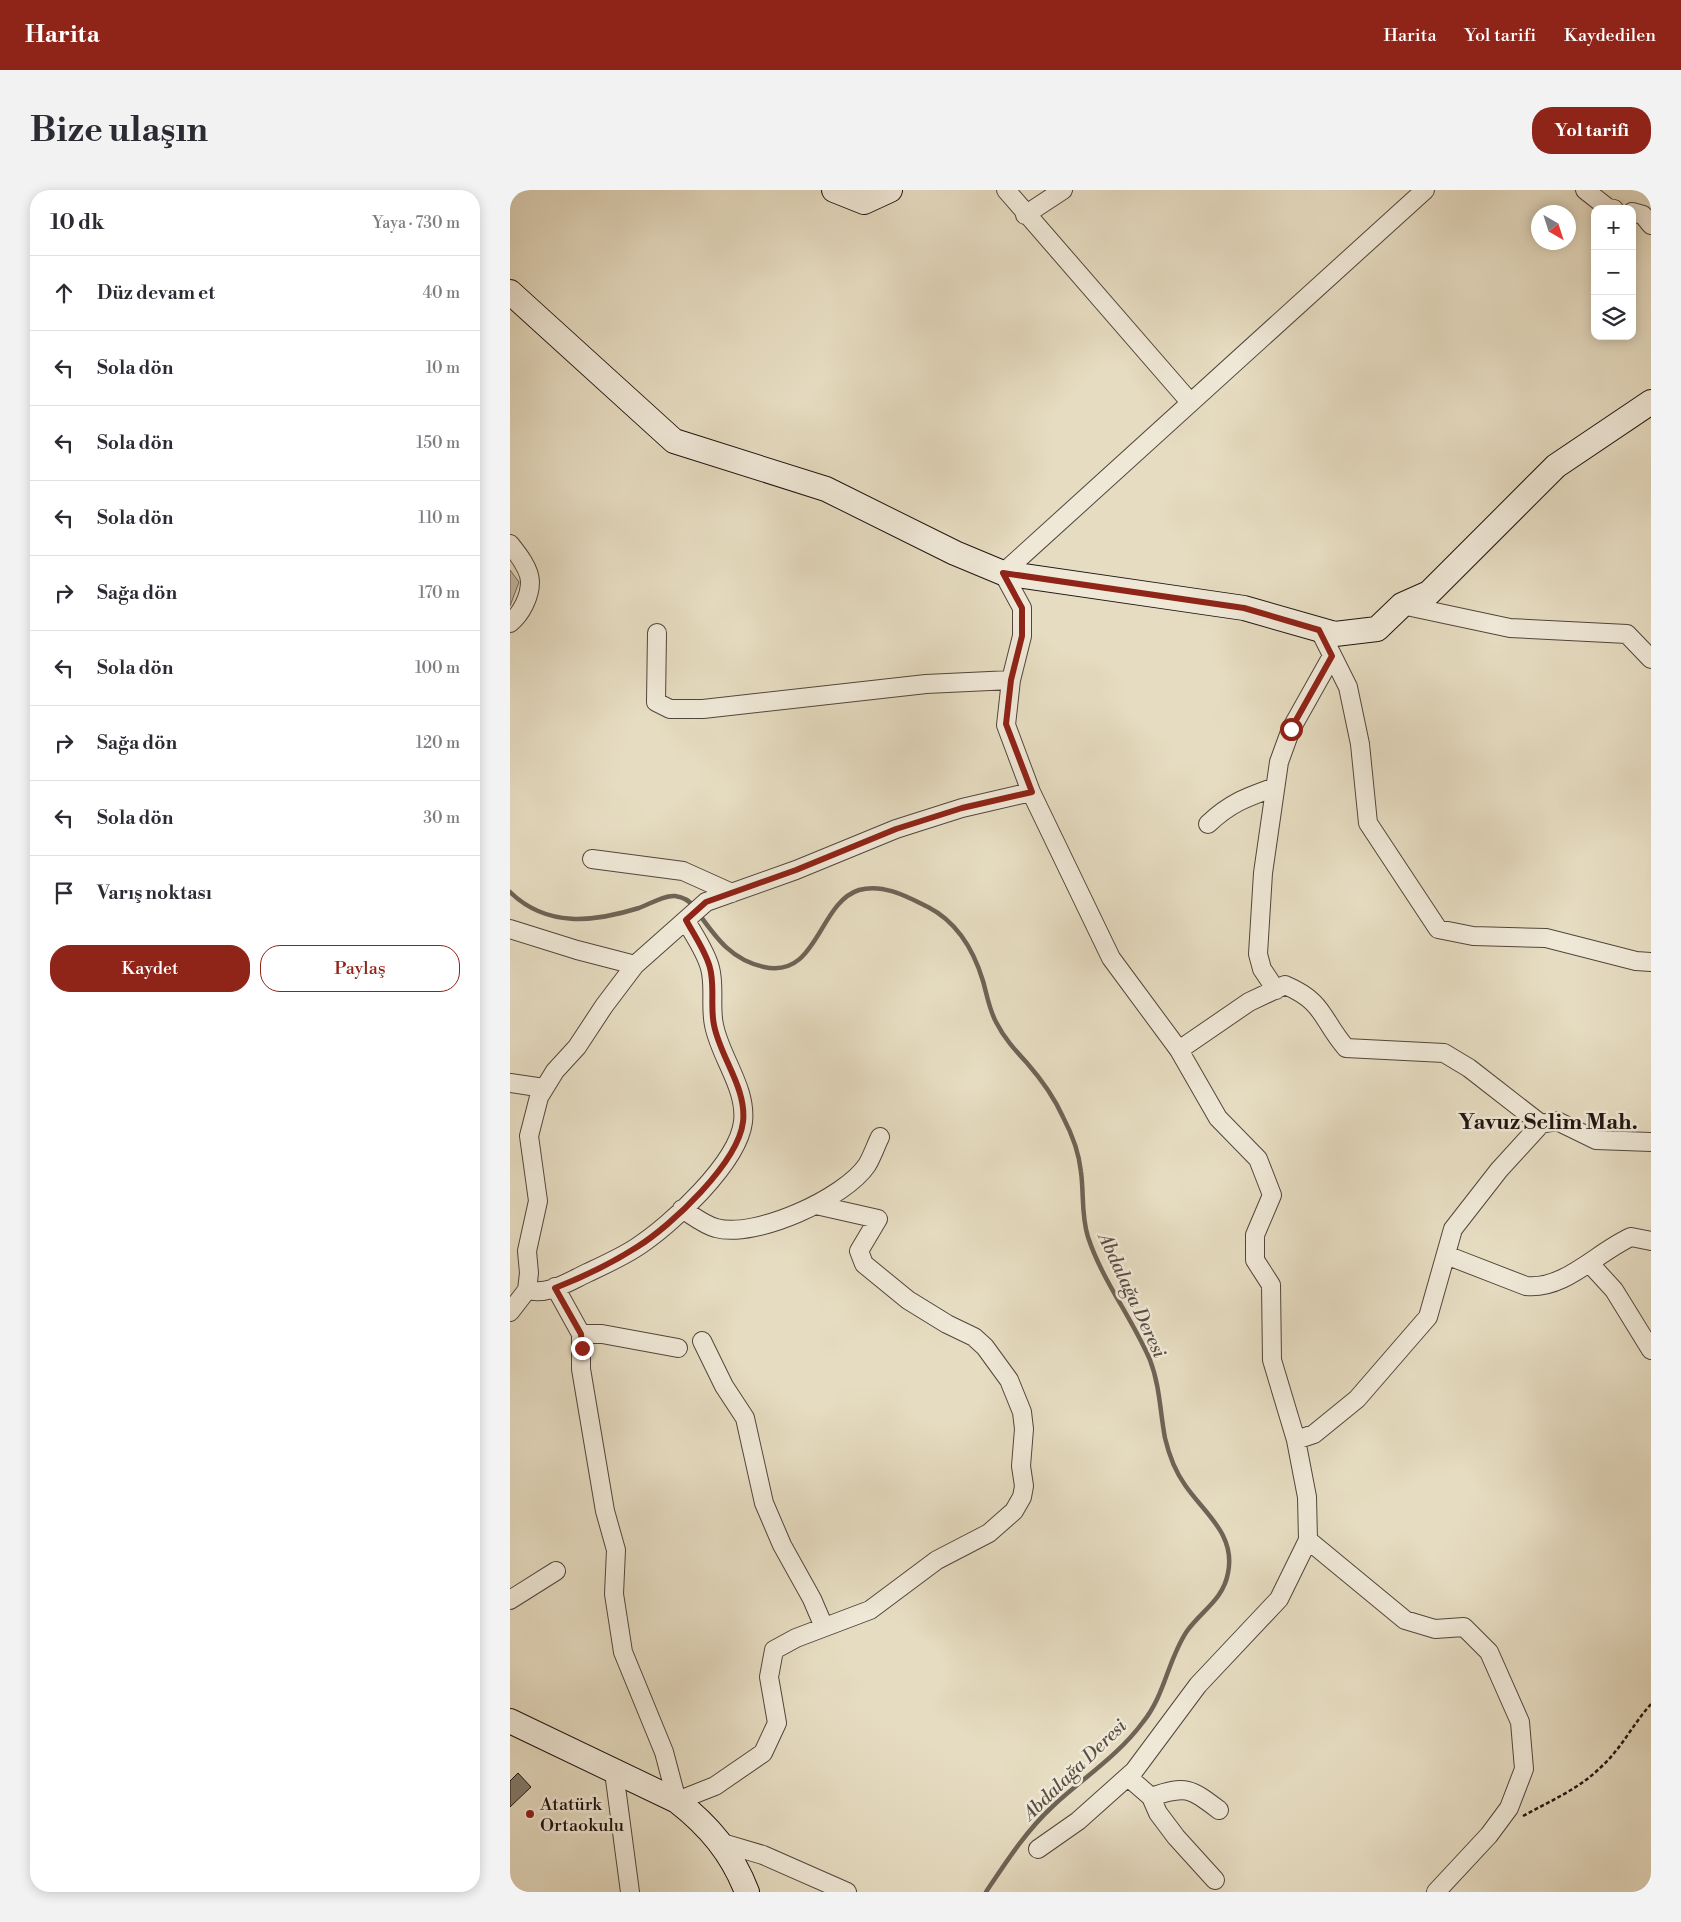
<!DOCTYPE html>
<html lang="tr">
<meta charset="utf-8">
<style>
body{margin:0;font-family:"Libre Bodoni",serif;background:#f2f2f3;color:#2b2b33}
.controls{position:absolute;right:15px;top:15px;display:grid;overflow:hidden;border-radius:10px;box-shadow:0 2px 12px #0003}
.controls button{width:45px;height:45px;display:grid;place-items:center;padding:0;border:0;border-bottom:1px solid #e1e1e2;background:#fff;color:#2b2b33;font:25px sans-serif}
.compass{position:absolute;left:1021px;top:15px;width:45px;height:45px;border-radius:50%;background:#fff;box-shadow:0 2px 12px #0003;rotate:141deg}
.stop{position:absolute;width:15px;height:15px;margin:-11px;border:4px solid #8f2418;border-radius:50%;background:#fff}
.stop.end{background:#8f2418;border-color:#fff;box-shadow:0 1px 5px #0008}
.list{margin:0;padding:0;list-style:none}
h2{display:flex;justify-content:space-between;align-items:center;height:65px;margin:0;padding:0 20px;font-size:21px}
h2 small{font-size:16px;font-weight:400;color:#7c7c81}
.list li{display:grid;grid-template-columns:32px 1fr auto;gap:15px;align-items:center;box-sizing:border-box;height:75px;padding:0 20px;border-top:1px solid #e1e1e2}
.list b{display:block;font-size:19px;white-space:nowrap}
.list em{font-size:16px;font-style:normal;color:#7c7c81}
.actions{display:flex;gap:10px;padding:15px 20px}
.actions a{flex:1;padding:11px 0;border:1px solid #8f2418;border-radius:20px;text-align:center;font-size:18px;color:#8f2418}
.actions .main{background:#8f2418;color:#fff}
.icon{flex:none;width:28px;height:28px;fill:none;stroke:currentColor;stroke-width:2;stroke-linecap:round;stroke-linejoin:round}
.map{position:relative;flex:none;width:1141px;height:1702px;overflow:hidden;border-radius:20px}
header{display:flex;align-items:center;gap:30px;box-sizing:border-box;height:70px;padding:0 25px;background:#8f2418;color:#fff}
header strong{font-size:24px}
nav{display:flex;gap:28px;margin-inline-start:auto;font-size:18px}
.intro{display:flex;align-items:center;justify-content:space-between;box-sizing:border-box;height:120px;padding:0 30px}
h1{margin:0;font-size:35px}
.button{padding:12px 22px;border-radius:20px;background:#8f2418;color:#fff;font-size:18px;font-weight:700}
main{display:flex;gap:30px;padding:0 30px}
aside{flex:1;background:#fff;border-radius:20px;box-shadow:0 2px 12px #0003}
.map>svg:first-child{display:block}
</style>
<header>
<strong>Harita</strong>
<nav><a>Harita</a><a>Yol tarifi</a><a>Kaydedilen</a></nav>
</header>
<div class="intro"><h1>Bize ulaşın</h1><a class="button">Yol tarifi</a></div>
<main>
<aside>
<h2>10 dk<small>Yaya · 730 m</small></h2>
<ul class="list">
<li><svg class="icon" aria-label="ahead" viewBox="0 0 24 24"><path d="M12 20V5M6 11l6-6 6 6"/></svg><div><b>Düz devam et</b></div><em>40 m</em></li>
<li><svg class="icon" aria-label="left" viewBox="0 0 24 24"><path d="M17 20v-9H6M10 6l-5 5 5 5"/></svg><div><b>Sola dön</b></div><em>10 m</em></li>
<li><svg class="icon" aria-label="left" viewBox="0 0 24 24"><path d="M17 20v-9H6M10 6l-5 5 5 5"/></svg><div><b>Sola dön</b></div><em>150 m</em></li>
<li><svg class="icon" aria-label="left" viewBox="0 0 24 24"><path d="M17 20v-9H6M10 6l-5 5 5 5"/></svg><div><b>Sola dön</b></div><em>110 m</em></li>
<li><svg class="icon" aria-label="right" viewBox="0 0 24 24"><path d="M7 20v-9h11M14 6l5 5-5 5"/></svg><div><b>Sağa dön</b></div><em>170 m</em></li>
<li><svg class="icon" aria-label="left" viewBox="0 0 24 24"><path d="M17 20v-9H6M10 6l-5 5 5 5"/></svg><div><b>Sola dön</b></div><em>100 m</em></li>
<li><svg class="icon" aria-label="right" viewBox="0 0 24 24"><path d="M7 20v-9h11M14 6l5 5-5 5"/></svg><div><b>Sağa dön</b></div><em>120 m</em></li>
<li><svg class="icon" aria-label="left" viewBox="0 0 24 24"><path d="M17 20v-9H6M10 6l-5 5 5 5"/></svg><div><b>Sola dön</b></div><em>30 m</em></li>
<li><svg class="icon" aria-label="arrive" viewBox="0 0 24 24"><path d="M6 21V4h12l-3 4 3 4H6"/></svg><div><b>Varış noktası</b></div></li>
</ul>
<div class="actions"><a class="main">Kaydet</a><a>Paylaş</a></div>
</aside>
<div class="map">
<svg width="1141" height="1702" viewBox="0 0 1141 1702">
<rect width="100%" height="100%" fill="#e6dcc1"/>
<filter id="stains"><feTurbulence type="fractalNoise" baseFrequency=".004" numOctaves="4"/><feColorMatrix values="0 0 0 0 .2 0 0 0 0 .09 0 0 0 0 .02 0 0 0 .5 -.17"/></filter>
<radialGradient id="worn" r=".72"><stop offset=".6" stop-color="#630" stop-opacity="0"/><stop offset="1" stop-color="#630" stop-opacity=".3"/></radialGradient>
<path fill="#c4baa3" stroke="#726759" d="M0,380L9,392L0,416Z"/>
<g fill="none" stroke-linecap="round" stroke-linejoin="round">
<path stroke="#6e6355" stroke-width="4.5" d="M0,702C37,738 84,732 129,718C140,714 154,705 165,706C173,707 180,711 184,717
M189,724C207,749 222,770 254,777C308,789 308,713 349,700C373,693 398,707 418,717C447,732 464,761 473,791C477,805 479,819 486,832C494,848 505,860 517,873C531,889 544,907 553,927C562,944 569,963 571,982C574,1004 571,1025 578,1047C592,1090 622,1128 640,1170C650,1196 650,1222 655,1248C659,1265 665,1281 675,1295C694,1323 726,1344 718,1383C713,1410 692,1420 677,1441C658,1469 655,1505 633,1532C608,1566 573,1588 543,1616C516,1641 496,1672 476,1702"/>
</g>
<path fill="#867c6c" stroke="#1f140f" d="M8,1583L21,1597L0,1617V1591Z"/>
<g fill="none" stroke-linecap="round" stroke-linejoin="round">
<g stroke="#51463c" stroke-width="20">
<path id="street" d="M496,0L680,212
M1075,0L1098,18L1104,19
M1122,22L1133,25L1141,35
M515,25L553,0
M0,354C8,364 20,379 20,392C20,407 11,424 0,433
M892,415L1000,438L1117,444L1141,469
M809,439L838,497L850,554L858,633L928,739L963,746L1036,748L1126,771L1141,772
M147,443L146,512L160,519H193L416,494L501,490
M698,634C720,613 737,607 765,597
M82,669L173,681L222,703
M0,739L67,760L125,775
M766,800L752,779L748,764L753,683L769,572L781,539L822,466
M669,860L739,812L775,795C815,812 811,829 836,858L934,863L959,878L1031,934
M0,893L34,898
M172,1019C182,1025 194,1035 206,1038C245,1049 335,1008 357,975C362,967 366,955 370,947
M936,1065L1016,1096C1055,1100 1087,1062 1121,1047L1141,1051
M1076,1075L1082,1076L1104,1100L1141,1160
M45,1097L71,1144V1179L95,1321L106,1360L104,1404L113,1462L154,1562L167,1611L205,1596L253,1563L267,1533L259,1487L264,1460L286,1448L360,1420L427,1370L479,1343L504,1321L512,1307L514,1296L511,1276L514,1239L512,1222L499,1190L475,1157L464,1147L437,1134L398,1110L354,1074L349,1061L368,1029L306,1015
M17,1100C39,1105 56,1093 77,1083C94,1075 112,1067 127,1057C161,1035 228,973 233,932C237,898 210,867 204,835C200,817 205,796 200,778C196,762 184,745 176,731
M0,1122L17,1100L19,1083L17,1061L28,1011L19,946L29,907L45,881L67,857L94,816L125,775L196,712L286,680L386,639L452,618L521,602
M71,1144H92L168,1158
M192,1151L214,1196L235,1228L254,1313L272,1355L302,1409L314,1437
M786,1250L804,1244L847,1209L918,1127L943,1039L989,980L1031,934L1047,931L1086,950L1141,952
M798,1350L895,1430L925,1439L954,1437L979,1462L1010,1532L1014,1579L999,1618L979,1645L926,1702
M0,1410L46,1381
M104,1582L120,1702
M618,1587L641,1607L648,1623L666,1647L705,1690
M641,1607C676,1595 680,1598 709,1620
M209,1652L253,1665L337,1702
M528,1659L568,1631L624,1581L688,1495L769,1409L798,1350L797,1307L786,1250L762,1170L761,1095L745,1070V1045L762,1005L748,969L708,928L669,860L601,768L521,602L496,535L501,490L512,446V418L493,383L915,0"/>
</g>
<g stroke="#1f140f" stroke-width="26">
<path id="secondary" d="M324,0L354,12L380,0
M0,102L164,251L316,299L445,363L493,383L734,418L825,444L867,439L892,415L919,403L1046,276L1141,212
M0,1531L167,1611C199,1636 222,1663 237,1702"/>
</g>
<path stroke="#1f140f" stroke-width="2.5" stroke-dasharray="4 2.5" stroke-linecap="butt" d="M1013,1626C1040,1611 1069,1599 1091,1577C1111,1559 1123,1534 1141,1514"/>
<use href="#street" stroke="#efe8d7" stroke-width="18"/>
<use href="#secondary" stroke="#efe8d7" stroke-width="24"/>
</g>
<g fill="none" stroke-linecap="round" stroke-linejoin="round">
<path stroke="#8f2418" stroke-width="6" d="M72,1158L71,1144L45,1098C73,1087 102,1073 127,1057C161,1036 228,973 233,932C237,898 210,867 204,835C200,817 205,796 200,778C196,762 184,745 176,730L196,712L286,680L386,639L452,618L522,602L496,534L501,490L512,446V418L493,383L734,418L809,440L822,466L781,539"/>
</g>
<circle fill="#8f2418" stroke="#efe8d7" stroke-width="2" cx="20" cy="1624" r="5"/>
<g text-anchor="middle" stroke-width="5" stroke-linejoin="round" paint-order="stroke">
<g font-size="18" fill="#1f140f" stroke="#efe8d7" text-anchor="start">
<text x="30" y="1620">Atatürk<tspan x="30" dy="21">Ortaokulu</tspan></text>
</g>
<g font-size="19" font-style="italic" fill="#5a4f44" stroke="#efe8d7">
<text transform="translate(623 1105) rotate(65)" y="7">Abdalağa Deresi</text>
<text transform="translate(564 1579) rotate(-44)" y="7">Abdalağa Deresi</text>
</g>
<g font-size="22" font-weight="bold" fill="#1f140f" stroke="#efe8d7">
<text x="1038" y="939">Yavuz Selim Mah.</text>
</g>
</g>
<rect width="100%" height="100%" filter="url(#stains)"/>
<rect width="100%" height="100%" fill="url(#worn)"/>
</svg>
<div class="controls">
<button>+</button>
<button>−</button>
<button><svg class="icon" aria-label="layers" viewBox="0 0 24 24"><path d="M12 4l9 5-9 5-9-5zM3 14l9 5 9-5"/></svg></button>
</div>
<svg class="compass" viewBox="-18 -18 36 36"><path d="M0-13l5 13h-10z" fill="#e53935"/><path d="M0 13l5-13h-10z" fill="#7c7c81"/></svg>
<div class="stop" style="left:781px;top:539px"></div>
<div class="stop end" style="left:72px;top:1158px"></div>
</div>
</main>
